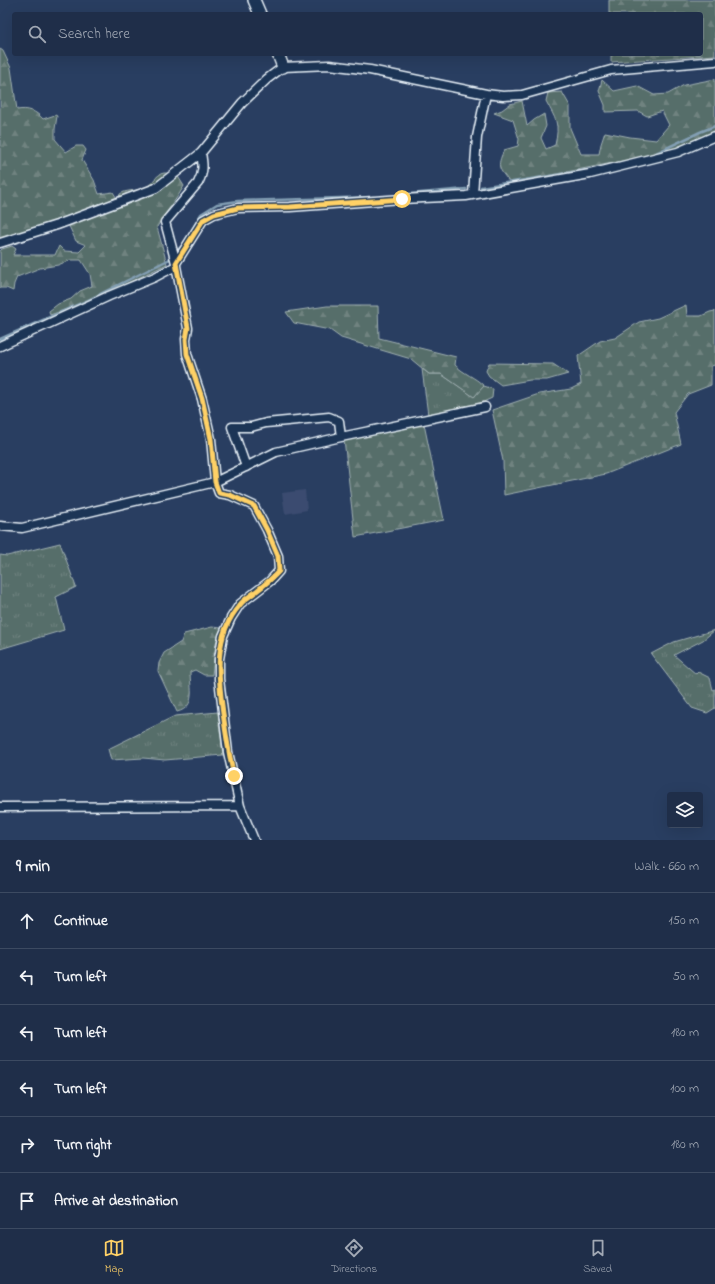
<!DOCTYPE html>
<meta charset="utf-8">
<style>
body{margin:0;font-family:"Indie Flower",sans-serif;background:#2c3a53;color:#f1f3f6}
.controls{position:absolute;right:12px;bottom:12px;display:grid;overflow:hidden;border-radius:4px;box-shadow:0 4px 16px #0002}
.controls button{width:36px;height:36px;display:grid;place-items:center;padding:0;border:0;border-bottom:1px solid #3c4a61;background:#1f2e49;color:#f1f3f6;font:20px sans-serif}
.stop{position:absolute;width:12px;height:12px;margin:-9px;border:3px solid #ffd166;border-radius:50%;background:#fff}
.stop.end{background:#ffd166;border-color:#fff;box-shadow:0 1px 4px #0008}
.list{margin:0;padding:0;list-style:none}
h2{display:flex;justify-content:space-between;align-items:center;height:52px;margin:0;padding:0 16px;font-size:17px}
h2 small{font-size:13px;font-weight:400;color:#a1a8b4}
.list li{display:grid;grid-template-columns:26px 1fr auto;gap:12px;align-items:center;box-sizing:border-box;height:56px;padding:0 16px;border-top:1px solid #3c4a61}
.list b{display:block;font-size:15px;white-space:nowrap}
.list em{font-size:13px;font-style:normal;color:#a1a8b4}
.icon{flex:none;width:22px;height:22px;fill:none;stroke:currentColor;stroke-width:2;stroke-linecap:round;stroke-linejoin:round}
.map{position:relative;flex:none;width:715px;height:840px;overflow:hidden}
.search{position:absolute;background:#1f2e49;box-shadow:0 4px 16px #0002;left:12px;right:12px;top:12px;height:44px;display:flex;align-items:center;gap:10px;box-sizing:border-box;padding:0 14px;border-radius:4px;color:#a1a8b4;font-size:15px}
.sheet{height:388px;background:#1f2e49}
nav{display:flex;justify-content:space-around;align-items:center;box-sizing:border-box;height:56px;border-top:1px solid #3c4a61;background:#1f2e49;font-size:11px;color:#a1a8b4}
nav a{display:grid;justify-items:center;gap:2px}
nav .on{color:#ffd166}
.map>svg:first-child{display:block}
</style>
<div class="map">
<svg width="715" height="840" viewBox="0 0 715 840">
<defs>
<pattern id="grass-tufts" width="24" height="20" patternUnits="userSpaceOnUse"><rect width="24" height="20" fill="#576e6a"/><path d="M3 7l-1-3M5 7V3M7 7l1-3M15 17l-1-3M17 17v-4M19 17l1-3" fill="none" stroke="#6f8380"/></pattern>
<pattern id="forest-firs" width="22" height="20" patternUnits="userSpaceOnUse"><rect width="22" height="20" fill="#576e6a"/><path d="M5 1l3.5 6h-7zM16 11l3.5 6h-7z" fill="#6f8380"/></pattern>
</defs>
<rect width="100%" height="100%" fill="#293e61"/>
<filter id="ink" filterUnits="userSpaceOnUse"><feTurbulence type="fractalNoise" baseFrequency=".025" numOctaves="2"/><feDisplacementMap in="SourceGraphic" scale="8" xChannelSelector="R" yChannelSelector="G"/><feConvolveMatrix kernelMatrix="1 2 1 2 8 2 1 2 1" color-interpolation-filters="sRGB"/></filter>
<g filter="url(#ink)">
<path fill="#3b4b6f" d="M305,490L307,510L285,514L282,493Z"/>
<path fill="url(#grass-tufts)" stroke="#a0b0b1" d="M422,369L429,374H441L473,396L484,386L493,389L492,398L477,405L428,415Z
M60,543L76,587L56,597L64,630L0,649V555L7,556Z
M715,630L703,640L674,655L696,674L698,672L710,678L713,690L715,689V708L707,713L692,708L651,654L674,642Z
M218,712L223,755L165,760L143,758L111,760L108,749L175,716Z"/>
<path fill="url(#forest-firs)" stroke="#a0b0b1" d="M609,0H715V55L611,62V54H701V14H609Z
M0,49L3,51L11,68L17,110C28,108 36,111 43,119L55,115L57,116L55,129V139L66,152L76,146H83L86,150L82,160L94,180L99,194L113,192L118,200L120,194C126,190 134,191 141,189C152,187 155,174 164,173C168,173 173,174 177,175L184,186C176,201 165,212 157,227L167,264L93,300L50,315L49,311L58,304L71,299L80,291L92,286L90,274L81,260H70L58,265L40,268L17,277L14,284L13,291L6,288H0V251L2,249L12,246L16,249L13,255H55L59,246L64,251L79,252L86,245L76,241L68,224H48L0,238Z
M715,79V131L676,149L628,160L510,183C499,168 496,168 504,150L518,146L519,139L513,120L494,113L502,110L510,104L522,101L527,126L534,120L544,114L546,126L541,138L546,149L555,145C560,123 556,120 546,101L548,93L562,92L570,106V128L581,154H599L601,144L605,132L630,137L656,140L669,125L662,111L647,116L638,111L605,112V105L599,91L602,80L614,91L637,86L654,95L668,94L684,85Z
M686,305L687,316H701L710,312L715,311V365L711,366V385L688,394L674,412L681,444L606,474L504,495L503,461L492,410L539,394L571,389L581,384L578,356L600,341L615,338L639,322L658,318Z
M327,306H378L379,338L456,357L455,365C464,374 475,377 484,386L474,397L441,374H429L411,359L341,338L330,330L294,323L286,312Z
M489,363L553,364L568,374L547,380H530L501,385L489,376L486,371Z
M424,424L444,520L355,537L344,439Z
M212,627L221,628L216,643L212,675H204L195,670L190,672C190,688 197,707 177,712L158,671L159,663L164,653L181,642L184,634Z"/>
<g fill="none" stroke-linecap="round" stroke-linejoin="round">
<path stroke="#839fb4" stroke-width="2.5" d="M652,155L700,132L715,126
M481,187L599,168
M398,195L466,189
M189,235L201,214L217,204L238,201L373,197
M177,251L185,242
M0,339L86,301L168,260L171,258"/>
<g stroke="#e8f1f8" stroke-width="11">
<path id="street" d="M473,194L477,137L486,94
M0,243L57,225L156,188L201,153L242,103L267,79L283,67L329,65L370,70L486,94L503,96L522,95L611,70L715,61
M176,263L165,222L198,183C204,172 203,164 201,153
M0,346L109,296L155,277L176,266
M246,467L232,427H251L266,423L329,417L339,421L341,437
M0,526L22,528L215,482L276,452L341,437L485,407
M0,807L240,806
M254,840L240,806L228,752L219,679V659L223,636L231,618L240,604L270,581L279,571L278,556L267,530L254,506L230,495L219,493L215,482L211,439L202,399L187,354L186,339L188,328L176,266V263L203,220L214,214L238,208L290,207L402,199L466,196L590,174L678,152L715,136"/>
</g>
<g stroke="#e8f1f8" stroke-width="14">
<path id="secondary" d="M254,0L260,14
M278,54L283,67"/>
</g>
<use href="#street" stroke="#1d3557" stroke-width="8"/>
<use href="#secondary" stroke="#1d3557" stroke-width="11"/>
</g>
</g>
<g fill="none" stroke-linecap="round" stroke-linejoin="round" filter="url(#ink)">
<path stroke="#ffd166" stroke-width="5" d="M234,776C229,755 226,735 223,713C218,677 213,635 240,605C243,600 249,597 254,593C263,586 271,580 279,571L278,556L267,530L254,506L230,495L219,493L215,482L211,439L202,398L187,354L186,339L188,328L176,263L203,220L214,214L238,208L290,207L402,199"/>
</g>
</svg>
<div class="controls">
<button><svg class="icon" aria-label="layers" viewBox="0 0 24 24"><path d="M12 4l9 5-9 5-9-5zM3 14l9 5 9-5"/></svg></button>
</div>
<div class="stop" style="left:402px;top:199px"></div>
<div class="stop end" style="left:234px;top:776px"></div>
<div class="search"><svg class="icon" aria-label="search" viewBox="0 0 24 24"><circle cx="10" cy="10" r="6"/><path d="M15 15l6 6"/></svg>Search here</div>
</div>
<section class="sheet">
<h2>9 min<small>Walk · 660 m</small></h2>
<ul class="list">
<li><svg class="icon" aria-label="ahead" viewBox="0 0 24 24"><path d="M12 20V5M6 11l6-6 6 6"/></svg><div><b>Continue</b></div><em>150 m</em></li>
<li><svg class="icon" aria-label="left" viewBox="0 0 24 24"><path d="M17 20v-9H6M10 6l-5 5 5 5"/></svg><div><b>Turn left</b></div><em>50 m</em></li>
<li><svg class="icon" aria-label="left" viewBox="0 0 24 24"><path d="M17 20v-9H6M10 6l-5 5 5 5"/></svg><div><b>Turn left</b></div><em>180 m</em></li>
<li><svg class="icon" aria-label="left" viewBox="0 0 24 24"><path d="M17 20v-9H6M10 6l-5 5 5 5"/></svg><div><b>Turn left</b></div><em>100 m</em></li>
<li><svg class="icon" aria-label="right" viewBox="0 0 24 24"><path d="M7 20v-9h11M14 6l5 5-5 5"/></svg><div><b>Turn right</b></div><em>180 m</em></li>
<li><svg class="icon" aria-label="arrive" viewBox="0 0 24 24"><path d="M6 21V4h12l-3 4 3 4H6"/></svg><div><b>Arrive at destination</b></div></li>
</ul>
</section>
<nav>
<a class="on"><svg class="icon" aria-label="map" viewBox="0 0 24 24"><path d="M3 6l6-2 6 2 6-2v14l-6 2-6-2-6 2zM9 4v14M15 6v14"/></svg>Map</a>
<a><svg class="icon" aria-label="directions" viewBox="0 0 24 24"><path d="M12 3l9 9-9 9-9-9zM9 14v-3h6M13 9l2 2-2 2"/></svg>Directions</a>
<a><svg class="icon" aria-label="saved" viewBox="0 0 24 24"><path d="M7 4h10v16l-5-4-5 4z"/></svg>Saved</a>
</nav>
